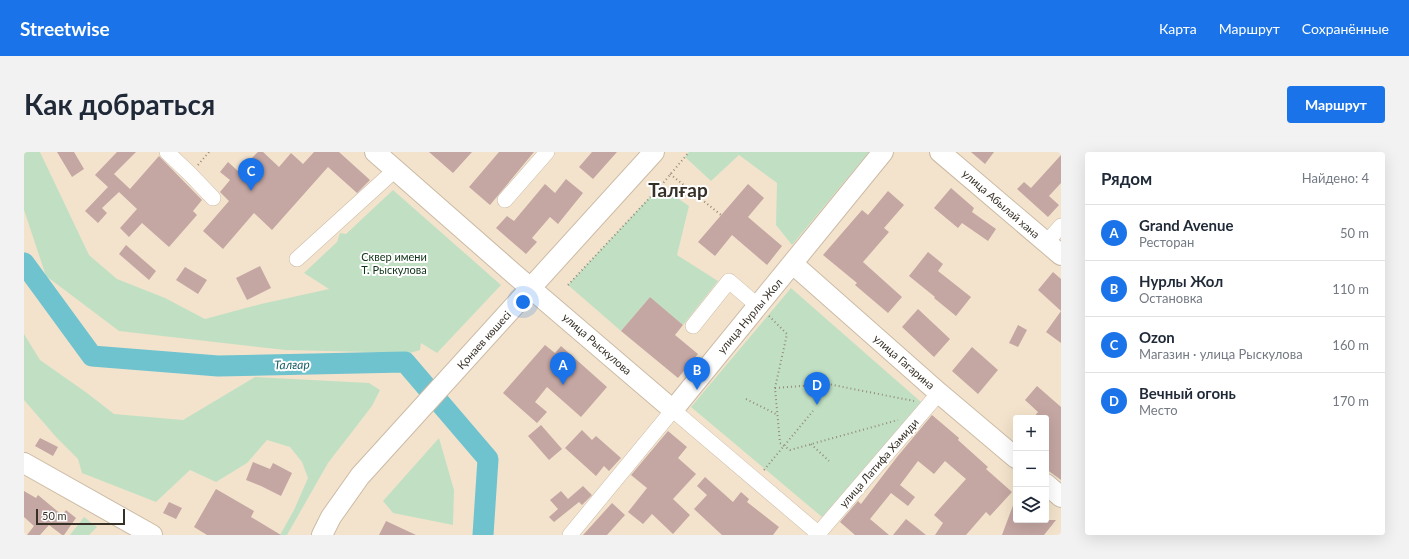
<!DOCTYPE html>
<html lang="ru">
<meta charset="utf-8">
<style>
body{margin:0;font-family:Lato,sans-serif;background:#f2f2f3;color:#1f2937}
.controls{position:absolute;right:12px;bottom:12px;display:grid;overflow:hidden;border-radius:4px;box-shadow:0 4px 16px #0002}
.controls button{width:36px;height:36px;display:grid;place-items:center;padding:0;border:0;border-bottom:1px solid #e0e1e3;background:#fff;color:#1f2937;font:20px sans-serif}
.scale{position:absolute;left:12px;bottom:10px;width:89px;box-sizing:border-box;padding-left:4px;border:2px solid #363027;border-top:0;font-size:11px;line-height:14px;white-space:nowrap;color:#363027;-webkit-text-stroke:3px #fff;paint-order:stroke}
.you{position:absolute;left:499px;top:150px;width:14px;height:14px;margin:-10px;border:3px solid #fff;border-radius:50%;background:#1a73e8;box-shadow:0 0 0 6px #1a73e833}
.badge{display:grid;place-items:center;width:26px;height:26px;border-radius:50%;background:#1a73e8;color:#fff;font-size:13px;font-weight:700}
.pin{position:absolute;translate:-50% -33px;filter:drop-shadow(0 1px 2px #0008)}
.pin::after{content:'';position:absolute;top:21px;width:14px;height:12px;background:inherit;clip-path:polygon(0 0,100% 0,50% 100%)}
.list{margin:0;padding:0;list-style:none}
h2{display:flex;justify-content:space-between;align-items:center;height:52px;margin:0;padding:0 16px;font-size:17px}
h2 small{font-size:13px;font-weight:400;color:#747a83}
.list li{display:grid;grid-template-columns:26px 1fr auto;gap:12px;align-items:center;box-sizing:border-box;height:56px;padding:0 16px;border-top:1px solid #e0e1e3}
.list b{display:block;font-size:15px;white-space:nowrap}
.list p{margin:0;font-size:13px;white-space:nowrap;color:#747a83}
.list em{font-size:13px;font-style:normal;color:#747a83}
.icon{flex:none;width:22px;height:22px;fill:none;stroke:currentColor;stroke-width:2;stroke-linecap:round;stroke-linejoin:round}
.map{position:relative;flex:none;width:1037px;height:383px;overflow:hidden;border-radius:4px}
header{display:flex;align-items:center;gap:24px;box-sizing:border-box;height:56px;padding:0 20px;background:#1a73e8;color:#fff}
header strong{font-size:19px}
nav{display:flex;gap:22px;margin-inline-start:auto;font-size:14px}
.intro{display:flex;align-items:center;justify-content:space-between;box-sizing:border-box;height:96px;padding:0 24px}
h1{margin:0;font-size:28px}
.button{padding:10px 18px;border-radius:4px;background:#1a73e8;color:#fff;font-size:14px;font-weight:700}
main{display:flex;gap:24px;padding:0 24px}
aside{flex:1;background:#fff;border-radius:4px;box-shadow:0 4px 16px #0002}
.map>svg:first-child{display:block}
</style>
<header>
<strong>Streetwise</strong>
<nav><a>Карта</a><a>Маршрут</a><a>Сохранённые</a></nav>
</header>
<div class="intro"><h1>Как добраться</h1><a class="button">Маршрут</a></div>
<main>
<div class="map">
<svg width="1037" height="383" viewBox="0 0 1037 383">
<rect width="100%" height="100%" fill="#f3e3cc"/>
<path fill="#c1e0c3" d="M0,0H16L65,103L93,127L141,146L181,167L237,152L305,137L280,121L313,90L316,81L322,82L369,38L477,133L413,201L397,191L396,198L386,201L261,198L95,179L22,124L0,58Z
M665,0H845L768,93L752,73L753,31L715,3L687,29L661,5Z
M636,34L665,54L653,103L694,129L659,173L626,145L597,179L544,133Z
M767,136L897,250L798,365L667,255Z
M0,182L16,208L63,241L90,262L159,268L231,225L345,231L356,238L348,254L304,311L263,383H256L270,358L284,326L278,310L266,295L243,288L223,311L192,330L166,318L132,350L58,321L54,307L32,285L0,248Z
M415,286L430,338L429,373L369,361L359,349Z
M60,365L73,375L65,383H46Z"/>
<g fill="none" stroke-linecap="round" stroke-linejoin="round">
<path stroke="#6ec3cf" stroke-width="21" d="M0,111L68,204L194,214L381,210L464,307L459,383"/>
</g>
<path fill="#c4a6a2" d="M33,0H50L60,17L48,25Z
M93,0H112L90,22L106,37L135,4L178,48L169,59L173,63L145,95L118,71L105,85L96,76L113,57L95,40L78,56L83,61L74,71L61,59L84,35L71,23Z
M234,0H239L255,15L267,1L279,12L290,0H315L346,28L333,41L304,15L248,78L230,61L199,97L179,79L205,49L196,40L206,28L196,20L204,10L214,19Z
M405,0H448L429,21Z
M475,0H510L466,53L445,35Z
M568,0H593L569,27L555,15Z
M947,0H970L961,12Z
M1037,3V31L1025,44L1035,53L1024,65L993,37L1000,30L1007,36Z
M542,27L559,41L534,72L526,65L508,86L513,90L502,102L472,76L483,64L490,69L521,32L531,41Z
M724,32L740,46L724,65L758,94L743,113L708,83L691,104L674,90Z
M927,36L950,56L948,60L972,77L964,89L938,71L934,76L910,56Z
M864,39L880,53L860,76L865,80L839,110L878,145L864,161L831,133L833,131L799,103L838,58L844,63Z
M102,93L132,119L125,128L95,102Z
M904,100L919,112L914,119L947,145L932,164L910,146L911,145L885,124Z
M236,114L247,136L223,148L212,126Z
M161,115L183,128L174,142L152,128Z
M1029,120L1037,127V159L1014,138Z
M626,145L659,173L651,183L674,202L654,226L597,179Z
M894,157L926,187L910,205L878,175Z
M1037,159V191L1022,180Z
M994,173L1003,178L994,195L985,191Z
M521,193L531,201L537,194L583,235L557,265L523,235L511,250L523,260L513,271L479,241Z
M948,195L974,218L954,242L928,219Z
M1013,234L1037,255V328L1022,317V266H1009L1014,260L1001,248Z
M908,263L935,286L934,288L964,315L962,317L988,340L966,364L962,360L942,383H911L919,371L910,363L942,327L921,309L910,322L894,309L876,333L891,345L884,354L867,341L846,367L865,383H831L816,370L834,349L837,352L873,305Z
M517,273L538,297L525,308L504,284Z
M558,278L568,288L572,284L597,306L585,319L580,314L572,324L541,296Z
M644,279L663,295L654,306L672,322L649,347L666,363L649,382L628,362L619,372L604,360L623,336L607,323Z
M16,286L34,295L29,304L11,294Z
M229,310L246,317L249,311L268,321L257,344L237,334L222,328Z
M681,325L709,350L717,340L725,347L723,350L755,375L749,383H698L670,357L683,343L673,334Z
M559,334L568,343L558,353L555,350L530,370L525,365L534,357L526,348L537,339L544,347Z
M192,337L230,359L227,365L257,383H183L170,375Z
M0,339L12,346L14,343L38,363L42,358L52,366L40,383H38L25,373L16,383H3L10,374L0,365Z
M991,348H992V368H1032L1020,383H978Z
M145,350L158,356L152,367L139,361Z
M588,351L601,363L583,383H559Z
M882,367L902,383H869Z
M362,369L392,383H355Z"/>
<g fill="none" stroke-linecap="round" stroke-linejoin="round">
<g stroke="#cbbba5" stroke-width="16">
<path id="minor" d="M143,0L166,22L189,46
M481,48L523,0
M1022,91L1037,74
M273,107L371,18
M669,174L705,129L734,154
M794,382L915,241
M546,383L649,258L796,383"/>
</g>
<g stroke="#cbbba5" stroke-width="22">
<path id="major" d="M351,0L490,122L649,258L859,0
M916,0L1037,103
M769,112L915,241L992,306
M0,311L128,383
M1022,332L1037,345
M298,383L307,365L336,324L630,0"/>
</g>
<path stroke="#958a7a" stroke-width="2" stroke-dasharray="1 3" stroke-linecap="butt" d="M174,13L185,0
M646,22L697,63
M544,133L635,36L665,0
M745,164L763,182L751,236L756,291L766,298L874,268
M751,236L804,232L890,249
M722,247L754,263
M787,292L805,309
M740,318L789,259"/>
<use href="#minor" stroke="#fff" stroke-width="15"/>
<use href="#major" stroke="#fff" stroke-width="20"/>
</g>
<g text-anchor="middle" stroke-width="4" stroke-linejoin="round" paint-order="stroke">
<g font-size="11" fill="#363027" stroke="#fff">
<text transform="translate(977 52) rotate(41)" y="4">улица Абылай хана</text>
<text transform="translate(726 164) rotate(-50)" y="4">улица Нурлы Жол</text>
<text transform="translate(460 188) rotate(-48)" y="4">Қонаев көшесі</text>
<text transform="translate(573 192) rotate(41)" y="4">улица Рыскулова</text>
<text transform="translate(880 210) rotate(41)" y="4">улица Гагарина</text>
<text transform="translate(855 311) rotate(-49)" y="4">улица Латифа Хамиди</text>
</g>
<g font-size="11" fill="#0e3315" stroke="#fff">
<text x="370" y="109">Сквер имени<tspan x="370" dy="13">Т. Рыскулова</tspan></text>
</g>
<g font-size="12" font-style="italic" fill="#155d66" stroke="#fff">
<text transform="translate(268 213) rotate(-1)" y="4">Талғар</text>
</g>
<g font-size="19" font-weight="bold" fill="#363027" stroke="#fff">
<text x="654" y="45">Талғар</text>
</g>
</g>
</svg>
<div class="controls">
<button>+</button>
<button>−</button>
<button><svg class="icon" aria-label="layers" viewBox="0 0 24 24"><path d="M12 4l9 5-9 5-9-5zM3 14l9 5 9-5"/></svg></button>
</div>
<div class="scale">50 m</div>
<div class="you"></div>
<div class="pin badge" style="left:539px;top:233px">A</div>
<div class="pin badge" style="left:673px;top:238px">B</div>
<div class="pin badge" style="left:227px;top:39px">C</div>
<div class="pin badge" style="left:793px;top:253px">D</div>
</div>
<aside>
<h2>Рядом<small>Найдено: 4</small></h2>
<ul class="list">
<li><span class="badge">A</span><div><b>Grand Avenue</b><p>Ресторан</p></div><em>50 m</em></li>
<li><span class="badge">B</span><div><b>Нурлы Жол</b><p>Остановка</p></div><em>110 m</em></li>
<li><span class="badge">C</span><div><b>Ozon</b><p>Магазин · улица Рыскулова</p></div><em>160 m</em></li>
<li><span class="badge">D</span><div><b>Вечный огонь</b><p>Место</p></div><em>170 m</em></li>
</ul>
</aside>
</main>
